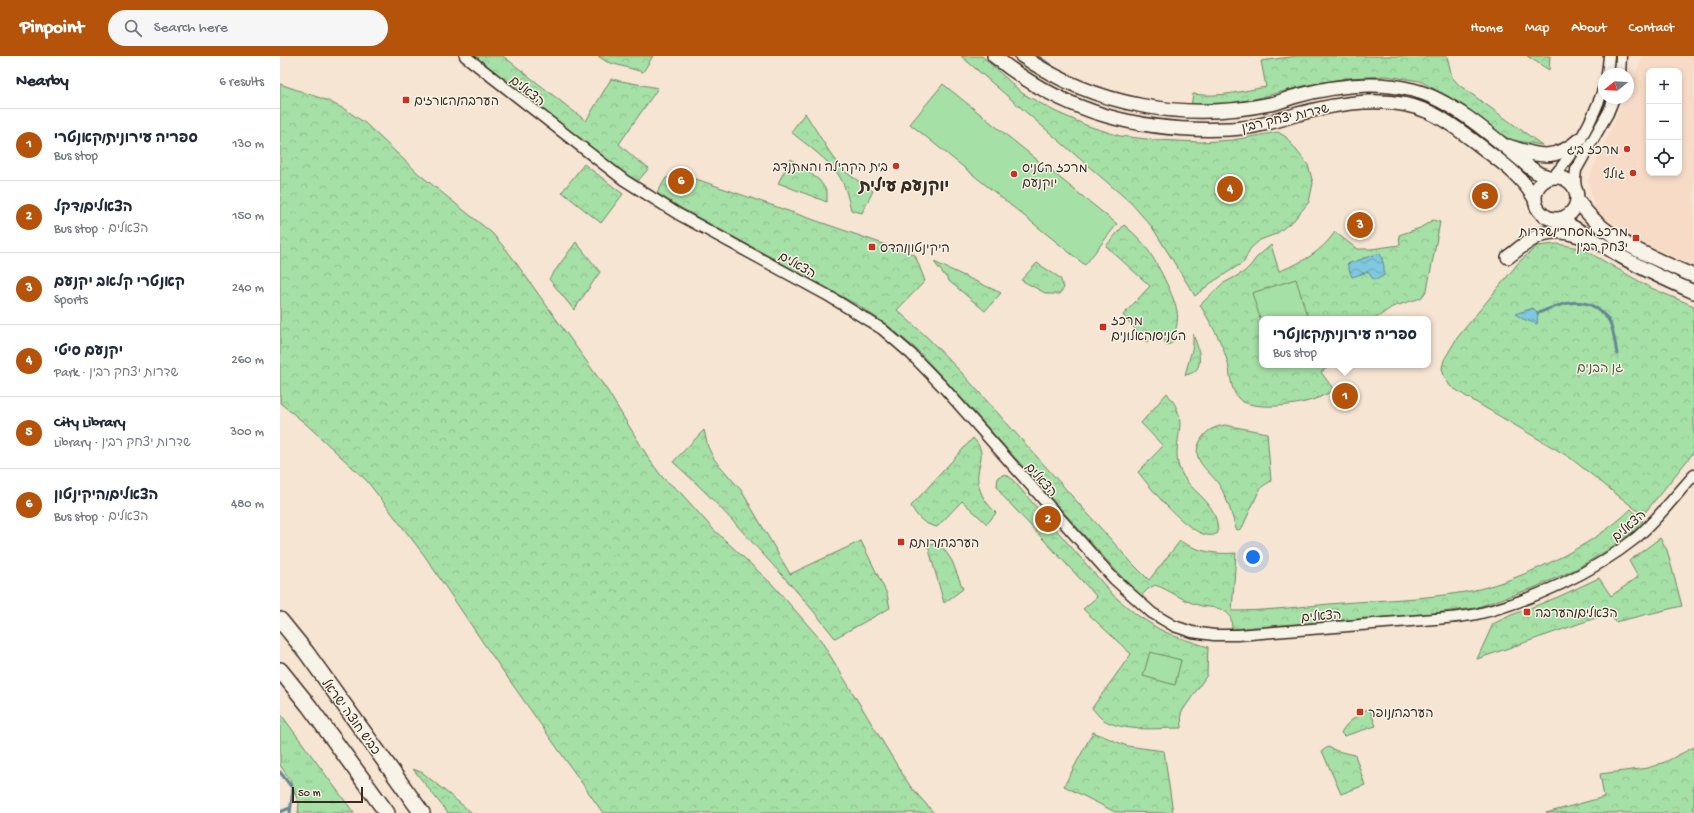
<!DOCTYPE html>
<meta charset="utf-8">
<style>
body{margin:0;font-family:"Gochi Hand","Playpen Sans Hebrew",sans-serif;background:#f6f6f7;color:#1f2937}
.controls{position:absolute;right:12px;top:12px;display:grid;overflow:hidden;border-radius:8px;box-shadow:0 2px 6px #0003}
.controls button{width:36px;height:36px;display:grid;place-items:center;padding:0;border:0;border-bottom:1px solid #e0e1e3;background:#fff;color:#1f2937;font:20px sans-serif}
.compass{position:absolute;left:1318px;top:12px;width:36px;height:36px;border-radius:50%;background:#fff;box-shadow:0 2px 6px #0003;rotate:252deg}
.scale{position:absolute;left:12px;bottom:10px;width:71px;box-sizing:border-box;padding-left:4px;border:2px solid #3b2a1e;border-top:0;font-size:11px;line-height:14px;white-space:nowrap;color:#3b2a1e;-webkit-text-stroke:3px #f7f3e8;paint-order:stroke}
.you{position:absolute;left:973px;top:501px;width:14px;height:14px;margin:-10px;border:3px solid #fff;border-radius:50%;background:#1a73e8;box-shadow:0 0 0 6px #1a73e833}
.badge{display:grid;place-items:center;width:26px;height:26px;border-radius:50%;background:#b45309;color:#fff;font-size:13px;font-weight:700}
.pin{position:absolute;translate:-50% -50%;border:2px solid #fff;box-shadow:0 1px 4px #0006}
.popup{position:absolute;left:979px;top:260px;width:172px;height:52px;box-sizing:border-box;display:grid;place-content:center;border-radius:8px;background:#fff;filter:drop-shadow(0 1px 3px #0005);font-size:13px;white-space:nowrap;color:#747a83}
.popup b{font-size:15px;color:#1f2937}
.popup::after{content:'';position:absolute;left:50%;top:100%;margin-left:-8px;border:8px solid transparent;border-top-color:#fff}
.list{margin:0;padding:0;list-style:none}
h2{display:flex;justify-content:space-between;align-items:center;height:52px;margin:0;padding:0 16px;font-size:17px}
h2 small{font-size:13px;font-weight:400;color:#747a83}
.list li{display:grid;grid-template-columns:26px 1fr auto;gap:12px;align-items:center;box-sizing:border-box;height:72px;padding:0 16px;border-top:1px solid #e0e1e3}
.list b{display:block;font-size:15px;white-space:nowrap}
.list p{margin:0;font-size:13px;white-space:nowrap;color:#747a83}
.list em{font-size:13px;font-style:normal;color:#747a83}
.icon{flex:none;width:22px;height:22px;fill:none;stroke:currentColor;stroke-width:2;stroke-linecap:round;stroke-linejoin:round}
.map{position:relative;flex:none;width:1414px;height:757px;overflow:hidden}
header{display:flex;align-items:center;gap:24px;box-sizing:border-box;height:56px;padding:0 20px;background:#b45309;color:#fff}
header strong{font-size:19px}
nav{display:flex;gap:22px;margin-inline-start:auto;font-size:14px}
.search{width:280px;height:36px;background:#f6f6f7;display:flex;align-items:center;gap:10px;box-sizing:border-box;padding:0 14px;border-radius:22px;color:#747a83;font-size:15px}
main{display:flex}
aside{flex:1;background:#fff}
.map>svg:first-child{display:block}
</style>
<header>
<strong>Pinpoint</strong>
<div class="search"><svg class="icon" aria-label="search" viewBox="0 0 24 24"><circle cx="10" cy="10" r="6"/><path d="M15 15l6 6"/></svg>Search here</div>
<nav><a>Home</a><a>Map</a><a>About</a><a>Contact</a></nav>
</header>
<main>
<aside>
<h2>Nearby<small>6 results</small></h2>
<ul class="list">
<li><span class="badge">1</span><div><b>ספריה עירונית/קאנטרי</b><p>Bus stop</p></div><em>130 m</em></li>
<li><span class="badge">2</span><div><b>הצאלים/דקל</b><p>Bus stop · הצאלים</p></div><em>150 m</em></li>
<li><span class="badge">3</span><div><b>קאנטרי קלאב יקנעם</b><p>Sports</p></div><em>240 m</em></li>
<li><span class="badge">4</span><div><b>יקנעם סיטי</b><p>Park · שדרות יצחק רבין</p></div><em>260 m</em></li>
<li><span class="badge">5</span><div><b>City Library</b><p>Library · שדרות יצחק רבין</p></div><em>300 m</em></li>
<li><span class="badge">6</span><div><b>הצאלים/היקינטון</b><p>Bus stop · הצאלים</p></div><em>480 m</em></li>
</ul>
</aside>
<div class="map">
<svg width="1414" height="757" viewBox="0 0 1414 757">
<defs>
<pattern id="grass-tufts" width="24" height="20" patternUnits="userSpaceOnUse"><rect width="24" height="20" fill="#a5e0a6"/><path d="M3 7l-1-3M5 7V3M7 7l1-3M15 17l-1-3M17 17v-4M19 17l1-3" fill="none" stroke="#8fc08e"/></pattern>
<pattern id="forest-crowns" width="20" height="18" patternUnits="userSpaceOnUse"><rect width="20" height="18" fill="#a5e0a6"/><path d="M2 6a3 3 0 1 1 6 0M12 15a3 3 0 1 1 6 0" fill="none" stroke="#8fc08e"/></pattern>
<pattern id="water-waves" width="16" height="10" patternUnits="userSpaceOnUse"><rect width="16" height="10" fill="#7fc8df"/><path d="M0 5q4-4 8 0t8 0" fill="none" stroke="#69a3b4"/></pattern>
</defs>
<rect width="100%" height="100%" fill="#f7e5d4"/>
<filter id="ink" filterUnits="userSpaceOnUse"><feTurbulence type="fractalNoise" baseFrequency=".025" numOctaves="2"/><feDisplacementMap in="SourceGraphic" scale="8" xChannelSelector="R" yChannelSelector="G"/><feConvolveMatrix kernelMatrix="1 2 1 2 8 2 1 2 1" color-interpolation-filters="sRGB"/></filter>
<g filter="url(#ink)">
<path fill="#f7dbc6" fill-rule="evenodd" d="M1363,0H1414V210L1369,190L1328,165L1315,154L1308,124L1345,42H1348V36ZM1369,15H1399V117H1369Z"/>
<path fill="url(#grass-tufts)" stroke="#708562" d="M0,657L74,757H18L19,748L10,724L0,709Z"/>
<path fill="url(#forest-crowns)" stroke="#708562" d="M195,0H223L306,65L331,23L378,32L339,88L357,104L369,112L358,125L347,119Z
M318,0H373L363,16L327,6Z
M681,0H702L742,37L774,55L808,70L840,80L875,84L920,86L953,84L998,76L1006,81L1028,109L1033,127L1029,146L1014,164L996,178L980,184L970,193L964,206L931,227L915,240L872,171L851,147Z
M1017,0H1167L1172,21L1179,29L1262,89L1231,84L1214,74L1169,41L1140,25L1106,20L1067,22L1024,30L971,44L938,49L911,50L913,38C938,42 962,35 986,31L981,5Z
M1247,0H1270L1269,14Z
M0,28L46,44L66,54L85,67L139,118L212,177L229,197L327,334L371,406L383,422L400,436L433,473L493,529L540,583L615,706L630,730L654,757H323L204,588L144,499L87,425L26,368L0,347Z
M525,57L549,95L564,115L593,135L582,157L571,154C568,142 565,128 558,118C546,102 527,89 511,76Z
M511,103L539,124L547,135V146L498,127Z
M304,108L343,138L321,167L282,136Z
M399,120L419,124L635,199L645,225L617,254L647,281L681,316L851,506L869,524L900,485C917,495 936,499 956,497L952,555C988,555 1025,550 1061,547C1102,544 1144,543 1185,536C1236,527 1314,490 1351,453L1363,465L1353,476L1326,495L1296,513L1256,531L1195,552L1154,557L952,573C951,566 952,560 946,556C938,550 927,552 918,549C903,545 890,534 875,529L868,533L861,540L839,518L669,328L636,293L606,268L579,250L401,152L377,137L386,122Z
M1153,164L1160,166L1147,234L1141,242L1112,251L1095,263H982V309H1051L1041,316L1054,334C1047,338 1039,342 1032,344C1016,350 969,355 958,342C949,331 951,316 947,304C941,284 930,266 920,249L942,228L964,216L971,209L976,202L991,189L999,215C1022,207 1041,196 1055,176L1077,193H1091L1120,189L1119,179L1140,172Z
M844,169C850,174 857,180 862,186C874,200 893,237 897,255C899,264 895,277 893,286L887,290L881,278L866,286L843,259L870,230L826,190Z
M296,186L320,216L294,254L269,223Z
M1277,188L1301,192L1371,232L1414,250V396L1363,459L1289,401L1187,341L1170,330L1164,320L1162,312L1164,304L1177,282L1239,206L1257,190Z
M654,206L721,237L705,255L669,225Z
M757,207L780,222L784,232L779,238H767L741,224Z
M913,278C918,291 928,316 905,319L913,290Z
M887,337C890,342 895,347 897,353C906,372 890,394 901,416C913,440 937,443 938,477C917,492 870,431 858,416L883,390L861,367Z
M945,369L987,377L991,425L983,430L979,435L962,472L958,474L956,473C952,459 948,445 941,432C931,414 907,405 922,382C928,373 935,371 945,369Z
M424,374L428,391L434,403L461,434L510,518L581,485L607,538L610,552L555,582C532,552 507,524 481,496C453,465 425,434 393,406Z
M693,382C709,398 696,407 698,426C700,439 707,448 716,457L707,468L682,445L657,471C643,468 638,462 631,450Z
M725,418L731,422L834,540L857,559L879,573L894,580L928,591L927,619L901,657L902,672C877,672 845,677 822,663C818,660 815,655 812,652L851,598L803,553L817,541L722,439L717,430L718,421Z
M1380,482L1387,494L1402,550L1335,566L1330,557L1197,603L1213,568L1229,560L1278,541L1319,522L1331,540L1358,521L1349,505Z
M654,488L664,493L672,505L683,533L664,547L648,490Z
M1089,652L1096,670L1064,680L1061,677C1066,666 1079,659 1089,652Z
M813,676L847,690L884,695L893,757L835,756L784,730Z
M1048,691L1057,695L1075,699L1085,729L1061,738L1042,695Z
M1414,691V757H1266L1324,741L1320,718L1368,712L1385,706Z
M133,713L143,717L192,757H168Z"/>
<path fill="#a5e0a6" stroke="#708562" d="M663,28L837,168L805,209L630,68Z
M1016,223L1028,263H982V268L972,237Z
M870,596L901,604L895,629L863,620Z"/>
<path fill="url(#water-waves)" stroke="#648992" d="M1100,197L1104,210V219L1098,223H1093L1088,216L1072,221L1067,208Z
M1253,252L1258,257L1257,268L1243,263L1235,258Z"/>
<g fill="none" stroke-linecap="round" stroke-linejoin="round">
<path stroke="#648992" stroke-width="3" d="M758,0L778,15
M1258,257C1278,249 1300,239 1319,254C1321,257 1326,260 1328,263C1334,272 1335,287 1337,298
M0,716L13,733L10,757
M0,756L10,752"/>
<g stroke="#3b2a1e" stroke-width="13">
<path id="minor" d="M185,0L344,124L398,158L547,239L602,273L631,298L664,332L834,523L872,557L894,570L912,576L934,579H958L1155,563C1169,562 1184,561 1197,558C1252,545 1312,517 1356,482C1377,464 1395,440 1414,419
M1327,18L1329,0
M1340,18L1341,0
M1274,120C1296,94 1313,64 1324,31
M1296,135L1295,123L1296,114L1328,57L1334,42"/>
</g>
<g stroke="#3b2a1e" stroke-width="16">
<path id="major" d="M714,0C784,57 861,77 950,73C974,72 996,65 1018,58C1059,47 1108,38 1149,56C1167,64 1183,77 1199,89C1221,106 1241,119 1255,143
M742,0C815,50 904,66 990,48C998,47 1006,43 1013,41C1052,30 1093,24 1133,34C1173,44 1217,84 1248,110L1259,118L1269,121
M1228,90C1257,100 1275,106 1300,83
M1255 142a21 21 0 1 1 42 0a21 21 0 1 1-42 0Z
M1297,143C1322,183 1373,202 1414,220
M1278,163C1300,174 1320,188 1342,201C1365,214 1389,225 1414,236
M1228,201C1253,182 1266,168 1299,180"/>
</g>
<g stroke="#3b2a1e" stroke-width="18">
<path id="highway" d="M0,564L26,596L142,757
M0,614L29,650L107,757"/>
</g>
<use href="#minor" stroke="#f7f3e8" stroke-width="10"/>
<use href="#major" stroke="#f7f3e8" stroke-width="13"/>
<use href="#highway" stroke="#f7f3e8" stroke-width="15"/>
</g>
</g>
<g fill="#c8321e" stroke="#f7f3e8" stroke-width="1.5">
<rect x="122" y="40" width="8" height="8" rx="2"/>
<circle cx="1347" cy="93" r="4"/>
<circle cx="616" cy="110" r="4"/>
<circle cx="1353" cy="117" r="4"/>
<circle cx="734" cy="118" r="4"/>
<rect x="1352" y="178" width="8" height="8" rx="2"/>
<rect x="588" y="187" width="8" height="8" rx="2"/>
<rect x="819" y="267" width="8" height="8" rx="2"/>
<rect x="617" y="482" width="8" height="8" rx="2"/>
<rect x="1243" y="552" width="8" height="8" rx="2"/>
<rect x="1076" y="652" width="8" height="8" rx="2"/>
</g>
<g text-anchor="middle" stroke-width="3" stroke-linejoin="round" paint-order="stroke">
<g font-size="13" fill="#3b2a1e" stroke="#f7f3e8">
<text transform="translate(248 34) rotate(38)" y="5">הצאלים</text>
<text transform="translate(1005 61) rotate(-13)" y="5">שדרות יצחק רבין</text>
<text transform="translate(518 208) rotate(29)" y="5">הצאלים</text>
<text transform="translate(762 423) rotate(48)" y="5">הצאלים</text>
<text transform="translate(1348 469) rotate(-41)" y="5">הצאלים</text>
<text transform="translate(1041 559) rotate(-5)" y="5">הצאלים</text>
<text transform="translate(72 660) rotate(54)" y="5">כביש חוצה ישראל</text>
</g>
<g font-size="13" fill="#3b2a1e" stroke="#f7f3e8" text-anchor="start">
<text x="134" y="49">הערבה/הארזים</text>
<text x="1339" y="98" text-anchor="end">מרכז ביג</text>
<text x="608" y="115" text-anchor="end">בית הקהילה והמתנדב</text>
<text x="742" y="116">מרכז הטניס<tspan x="742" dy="15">יוקנעם</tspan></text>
<text x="1345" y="122" text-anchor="end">גולף</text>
<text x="1348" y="180" text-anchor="end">מרכז מסחרי/שדרות<tspan x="1348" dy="15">יצחק רבין</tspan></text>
<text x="600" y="196">היקינטון/הדס</text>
<text x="831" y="269">מרכז<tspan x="831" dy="15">הטניס/האלונים</tspan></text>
<text x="629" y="491">הערבה/רותם</text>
<text x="1255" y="561">הצאלים/הערבה</text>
<text x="1088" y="661">הערבה/נופר</text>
</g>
<g font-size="13" fill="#565840" stroke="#f7f3e8">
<text x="1320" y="316">גן הבנים</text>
</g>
<g font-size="17" font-weight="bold" fill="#3b2a1e" stroke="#f7f3e8">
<text x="624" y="135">יוקנעם עילית</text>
</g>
</g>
</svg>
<div class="controls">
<button>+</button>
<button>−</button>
<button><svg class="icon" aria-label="locate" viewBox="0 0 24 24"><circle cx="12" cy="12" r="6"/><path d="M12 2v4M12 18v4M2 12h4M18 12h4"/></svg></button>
</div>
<svg class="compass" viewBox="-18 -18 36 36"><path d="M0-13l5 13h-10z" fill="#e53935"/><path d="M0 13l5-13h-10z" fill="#747a83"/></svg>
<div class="scale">50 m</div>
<div class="you"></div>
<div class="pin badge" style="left:1065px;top:340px">1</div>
<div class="popup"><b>ספריה עירונית/קאנטרי</b>Bus stop</div>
<div class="pin badge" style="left:768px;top:463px">2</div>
<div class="pin badge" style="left:1080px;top:169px">3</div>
<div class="pin badge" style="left:950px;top:133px">4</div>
<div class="pin badge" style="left:1205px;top:140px">5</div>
<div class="pin badge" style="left:401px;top:125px">6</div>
</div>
</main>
